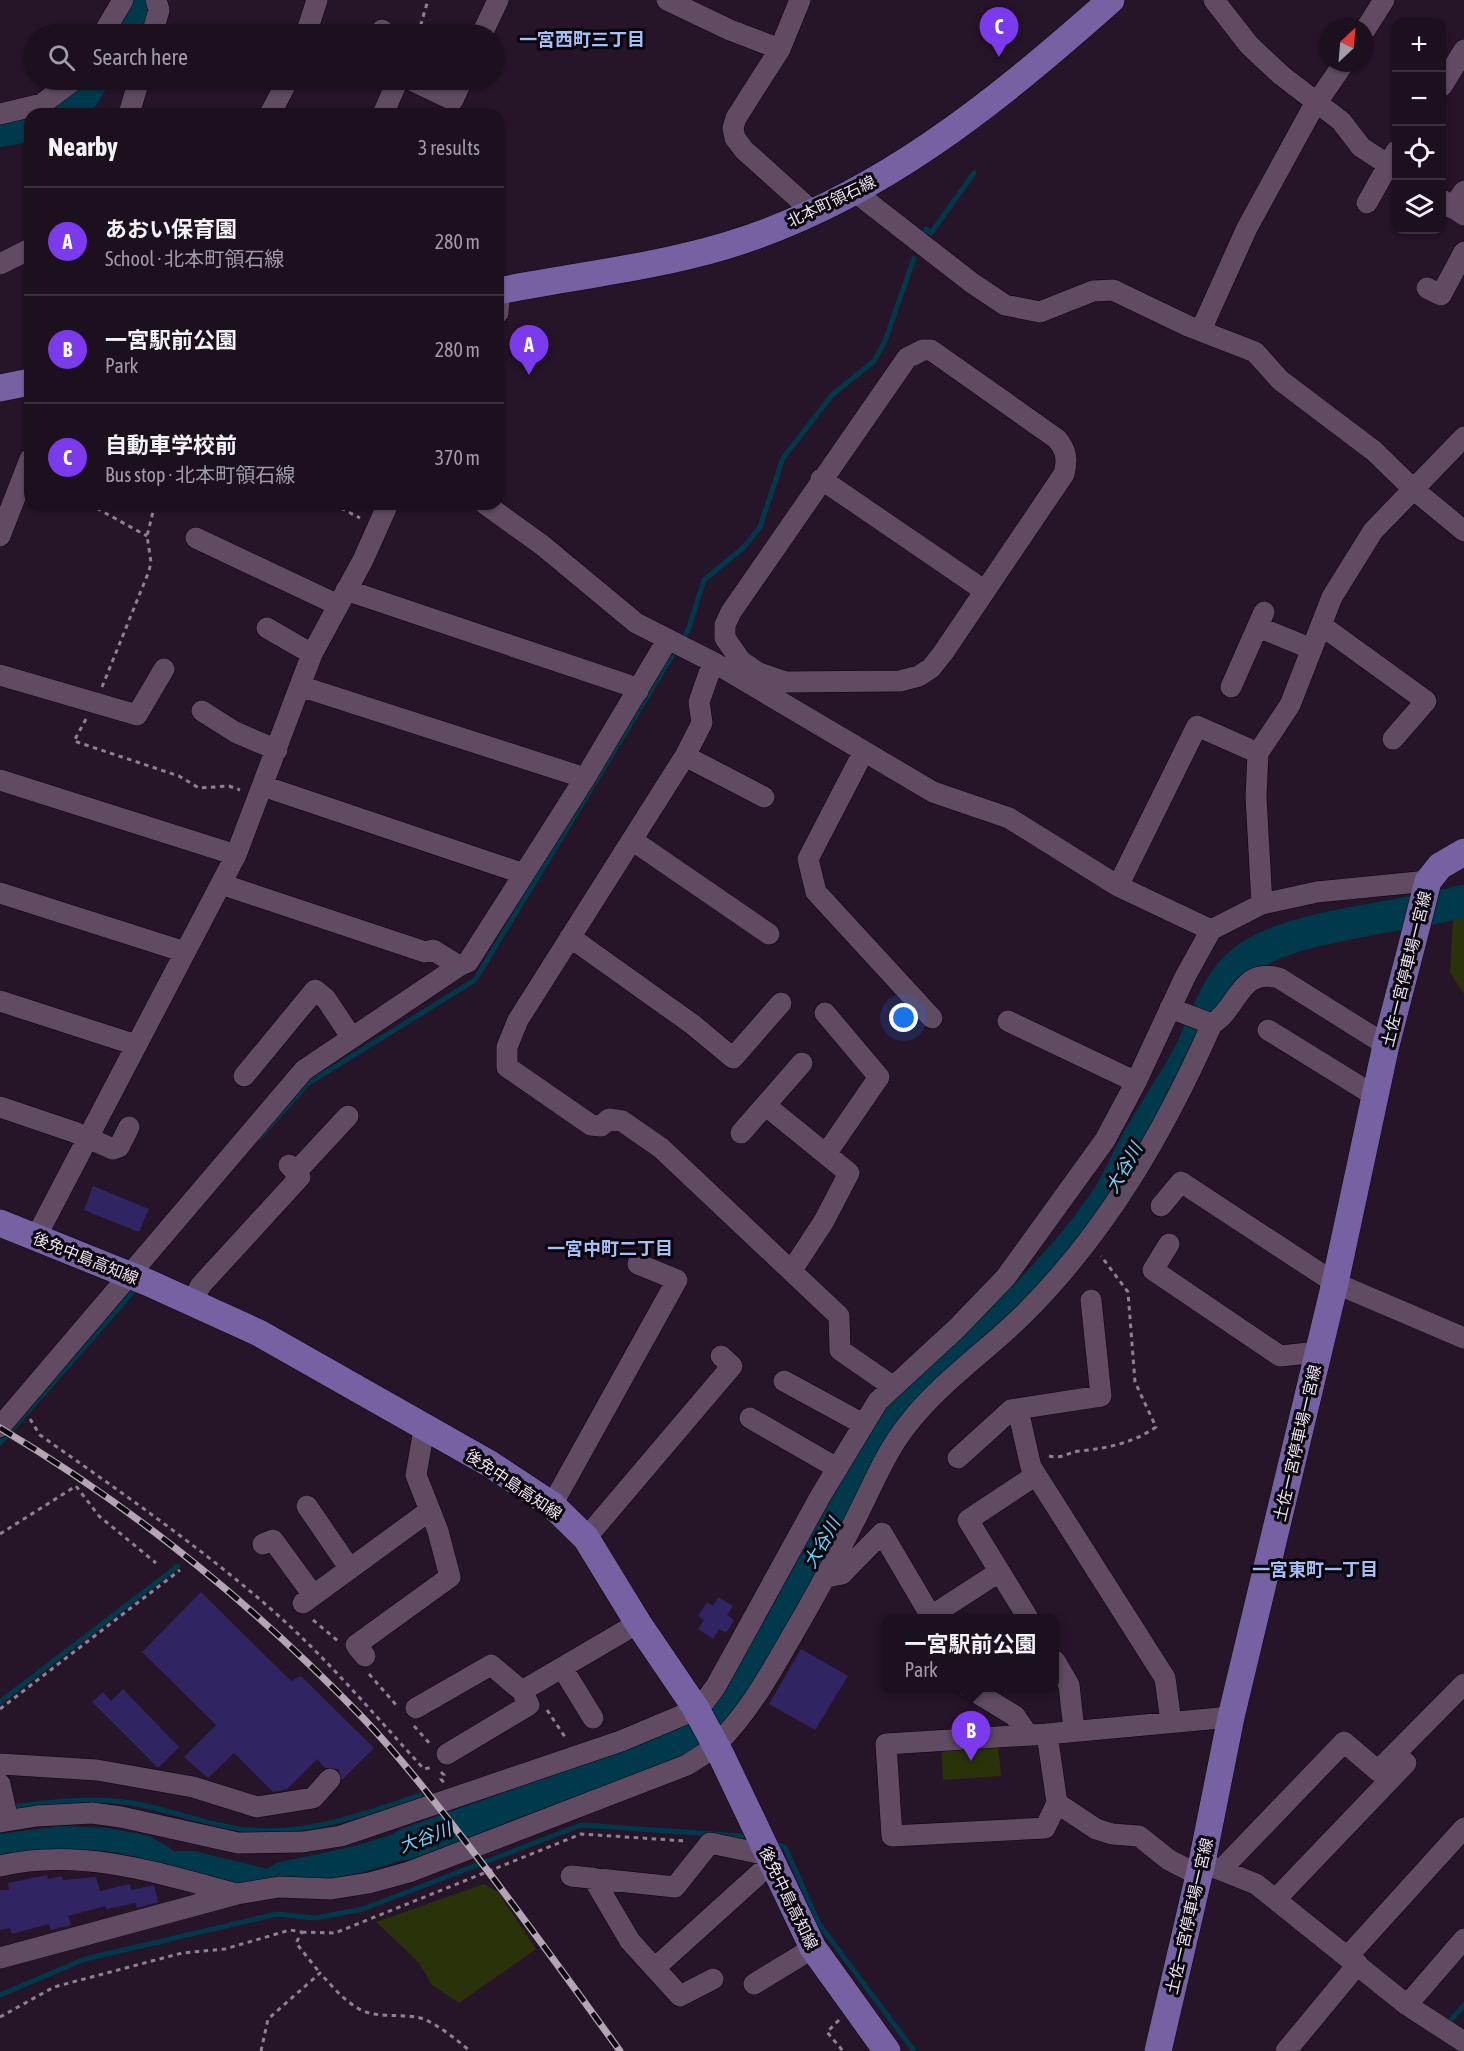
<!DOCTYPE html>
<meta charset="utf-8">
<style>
body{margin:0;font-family:"Asap Condensed","Noto Sans JP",sans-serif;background:#291d2b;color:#f1f3f6}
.controls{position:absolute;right:18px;top:18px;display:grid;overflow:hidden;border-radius:12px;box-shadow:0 2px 4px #0004}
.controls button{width:54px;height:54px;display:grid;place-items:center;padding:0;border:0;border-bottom:2px solid #3a2f3c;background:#1c0f1e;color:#f1f3f6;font:30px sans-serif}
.compass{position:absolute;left:1320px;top:18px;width:54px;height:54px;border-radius:50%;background:#1c0f1e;box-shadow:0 2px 4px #0004;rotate:26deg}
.you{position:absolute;left:904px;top:1018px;width:21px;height:21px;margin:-15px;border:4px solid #fff;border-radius:50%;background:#1a73e8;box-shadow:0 0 0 9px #1a73e833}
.badge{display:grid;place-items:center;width:39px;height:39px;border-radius:50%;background:#7c3aed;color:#fff;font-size:20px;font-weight:700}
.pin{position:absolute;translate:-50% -50px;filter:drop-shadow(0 2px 3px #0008)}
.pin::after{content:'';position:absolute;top:32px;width:21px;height:18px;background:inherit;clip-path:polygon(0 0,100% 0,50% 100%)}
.popup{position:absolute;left:882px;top:1614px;width:177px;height:78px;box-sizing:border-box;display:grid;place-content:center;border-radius:12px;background:#1c0f1e;filter:drop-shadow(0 2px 4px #0005);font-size:20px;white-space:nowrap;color:#a09ca4}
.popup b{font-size:22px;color:#f1f3f6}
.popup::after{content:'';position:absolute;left:50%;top:100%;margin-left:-12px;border:12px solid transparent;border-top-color:#1c0f1e}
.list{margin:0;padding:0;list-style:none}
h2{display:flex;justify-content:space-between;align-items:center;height:78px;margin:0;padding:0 24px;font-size:26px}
h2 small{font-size:20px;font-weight:400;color:#a09ca4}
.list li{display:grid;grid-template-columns:39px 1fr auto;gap:18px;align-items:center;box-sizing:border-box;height:108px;padding:0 24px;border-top:2px solid #3a2f3c}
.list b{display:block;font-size:22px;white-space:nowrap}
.list p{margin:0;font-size:20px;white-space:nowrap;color:#a09ca4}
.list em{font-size:20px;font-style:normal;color:#a09ca4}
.icon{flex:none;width:33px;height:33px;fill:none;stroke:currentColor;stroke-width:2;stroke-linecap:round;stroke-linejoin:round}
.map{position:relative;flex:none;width:1464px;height:2051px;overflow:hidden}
.search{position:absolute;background:#1c0f1e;box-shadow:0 2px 4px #0004;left:24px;top:24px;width:480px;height:66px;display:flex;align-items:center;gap:15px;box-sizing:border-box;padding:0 21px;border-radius:33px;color:#a09ca4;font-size:22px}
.panel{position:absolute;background:#1c0f1e;box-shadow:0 2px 4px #0004;left:24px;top:108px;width:480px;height:402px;border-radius:18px}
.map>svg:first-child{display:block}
</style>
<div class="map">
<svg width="1464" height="2051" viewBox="0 0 1464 2051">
<rect width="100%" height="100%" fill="#261428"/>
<path fill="#293208" d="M1464,908V994L1450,973L1453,917Z
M998,1741L1001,1776L943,1780L941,1746Z
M484,1884L498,1892L536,1949L459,2003L432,1985L419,1963L376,1922Z"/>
<path fill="#00394c" d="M439,1820L455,1842C386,1866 317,1892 242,1886C205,1883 171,1865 136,1857C92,1846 44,1847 0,1858V1834L62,1826L108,1828L150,1836L174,1851H194L267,1869L276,1863L355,1846Z"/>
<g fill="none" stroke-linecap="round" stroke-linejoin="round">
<path stroke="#00394c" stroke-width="5" d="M923,234L926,229L931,233L974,173
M681,641L688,630L704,580L745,546L760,527L783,458L832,395L874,361L885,341L914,258
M259,1138L307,1084L475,980L676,649
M0,1443L137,1287
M0,1702L178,1566
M10,1807C54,1801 98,1796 142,1805C175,1812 207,1824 241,1829C302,1837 363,1815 420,1795
M779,1845L785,1847L819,1924L914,2051
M0,1995L85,1959L277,1914L315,1918L363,1909L581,1825L742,1836
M1451,2020L1464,2005"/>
<path stroke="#00394c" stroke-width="32" d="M119,34L142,0
M55,114L83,96L93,80
M0,131L30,125
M406,1844L656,1756L715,1723L731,1702L836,1519C852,1483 870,1447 894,1416C968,1350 1046,1286 1103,1204C1118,1183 1127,1158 1140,1136C1155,1110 1172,1085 1187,1058C1205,1026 1212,986 1243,961C1289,924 1404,918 1464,901"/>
</g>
<path fill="#302462" d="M93,1186L149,1209L139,1232L84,1210Z
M201,1592L291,1681L301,1676L374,1748L342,1780L338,1769L325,1768L317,1759L287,1789L273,1792L234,1753L208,1778L184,1757L216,1725L142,1652Z
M718,1597L733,1606L727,1615L734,1620L726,1633L719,1629L713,1639L698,1629L704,1620L698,1616L707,1602L713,1606Z
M801,1649L848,1676L815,1730L769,1704Z
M123,1689L179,1747L158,1768L92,1702L103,1692L111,1701Z
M47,1875L48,1879L62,1876L63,1880L96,1877L100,1891L130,1884L131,1890L154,1885L158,1902L137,1908L136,1903L106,1909V1906L68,1916L71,1925L51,1930L49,1924L12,1934L10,1928L0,1930V1890H9L8,1883Z"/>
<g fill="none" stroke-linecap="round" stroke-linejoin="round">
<g stroke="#0e0211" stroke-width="22">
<path id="minor" d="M667,0L730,30L780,49
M800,0L780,49L736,118L733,128L735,138L744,150L813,212
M1214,0L1249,45L1281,75L1341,121L1361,147L1396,170
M382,30L386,34
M1365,30L1384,0
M103,34L123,0
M152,34L159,10L156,0
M306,34L317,0
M482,34L498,0
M411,80L453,100L462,80
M1442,86L1464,50
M0,114L42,104L74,80
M129,114L139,80
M270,114L288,80
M383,114L398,80
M855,192L972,283L1005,305L1040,312L1093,291L1113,290L1188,326L1255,352L1280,380L1374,451L1412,488L1464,531
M1442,200L1464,215
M1367,203L1396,151
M1452,208L1464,191
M0,264L30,249
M1427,288L1441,295L1464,252
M498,313L500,290
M1201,330L1247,228L1311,111L1344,63
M923,350H931L1057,439C1066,450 1068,459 1064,474L943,653L931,668L919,676L900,681L785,682L757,672L741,661L725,638V625L731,612L907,358Z
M821,479L985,591
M485,504L542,545L636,623L713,662L699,702L702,723L685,756L518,1020L507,1047V1067L591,1125L601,1126L609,1119L622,1121L661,1148L839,1316L840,1350L892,1386
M0,536L30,459
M196,538L338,605
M346,590L628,685L638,691
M1321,625L1426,701L1393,739
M1258,627L1312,649
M267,628L312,654
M713,662L933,792L1009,818L1118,886L1211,930
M0,675L137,715L164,669
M300,686L585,778
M1231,687L1264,612
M202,711L235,732L277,750
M863,753L808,859L816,892L932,1018
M685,756L764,797
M0,780L236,855
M263,786L524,874
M632,840L769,934
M221,884L425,952L433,950L459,966L468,962L585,778L668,639
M1118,886L1197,726L1258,753
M0,893L185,952
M1262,904L1256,797L1258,753L1290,705L1332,597L1373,531L1464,437
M570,937L692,1024L733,1058L781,1003
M0,1001L136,1045
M1170,1008L1212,1024
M825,1013L879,1077L826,1154
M1008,1021L1136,1082
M1268,1030L1375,1096
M244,1076L315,990L326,999L352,1038
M765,1105L849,1173L824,1221L792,1270
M0,1107L74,1132L113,1149L119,1147L129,1127
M741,1133L802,1063
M296,1172L348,1116
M1161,1206L1181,1182L1335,1283L1464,1338
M36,1237L236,855L312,654L363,560L388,504
M1169,1244L1153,1270L1280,1356L1319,1352
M192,1301L201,1285L300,1177L289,1165
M784,1381L863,1424
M1018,1410L1031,1467L1165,1678L1171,1722
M750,1418L837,1468
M0,1427L304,1070L459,966
M958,1458L1011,1410L1101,1396L1091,1300
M552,1505L677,1280L638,1264
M307,1506L350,1569
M586,1538L732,1366L721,1356
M263,1544L273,1540L313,1595
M827,1577L842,1574L882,1533L932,1618
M303,1603L429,1511
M931,1616L999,1572
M1028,1618L968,1520L1036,1475
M365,1656L356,1645L450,1577L438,1531L416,1475L424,1429
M1055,1661L1069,1685L1074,1730
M563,1669L593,1718
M969,1688L1015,1716L1028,1735
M416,1708L491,1665L522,1691L638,1623
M1047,1734L1057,1803L1045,1828L892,1836L886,1744L1047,1734L1231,1717
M447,1754L529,1705L522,1691
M0,1764L97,1770L193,1787L257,1807L313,1798L330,1779
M0,1784L8,1820
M1057,1803L1096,1829L1112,1834L1139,1836L1169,1860L1199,1875
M0,1822L37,1816L92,1813L121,1817L238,1843L303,1842L341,1836L621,1741L683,1715L705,1701L716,1686L821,1495L878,1401L957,1328L1006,1277L1105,1140L1136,1082L1185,977L1211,930L1262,904L1317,892L1428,881
M1208,1865L1256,1884L1407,2005L1464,2042
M0,1866C81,1847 158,1873 236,1894
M1221,1870L1344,1742L1378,1771L1464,1684
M571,1876L675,1887L710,1843L768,1855
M593,1878L630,1941L680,1996L713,1979
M1276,1899L1406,1763
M1348,1956L1464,1828
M0,1958L237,1894L279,1887L331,1889L369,1883L409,1872L687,1765C697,1758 709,1752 717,1744C746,1715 766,1681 786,1646C812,1602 836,1558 859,1512C874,1482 887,1450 908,1424C940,1383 985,1352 1022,1316C1107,1232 1164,1132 1212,1024C1239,1008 1239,967 1279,978L1386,1045
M656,1967L771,1863
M754,1984L813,1948
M1407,2005L1464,1939
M1286,2051L1358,1964"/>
</g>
<g stroke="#0e0211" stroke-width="28">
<path id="major" d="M498,291C573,276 651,268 725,246C875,201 996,102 1111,0
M0,388L30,382
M0,1223L149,1283L259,1333L490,1464L552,1505L586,1538L638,1623L695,1707L722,1757L813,1948L887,2051
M1158,2051L1202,1862L1231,1717L1335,1283L1386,1045L1415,933L1428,881L1440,866L1464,852"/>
</g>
<path stroke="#8f7f90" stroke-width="3" stroke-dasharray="4.5 4.5" stroke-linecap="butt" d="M418,34L428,0
M89,504L147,536
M333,504L360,518
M102,687L149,571L151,562L147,536L155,504
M86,719L74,741L179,776L199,788L229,786L240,790
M30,1419L40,1435C122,1493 205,1550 280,1617C332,1664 377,1718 424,1769L433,1767
M1049,1456C1064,1459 1068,1452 1080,1451C1108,1448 1133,1443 1156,1427L1135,1382L1128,1292L1101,1256
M0,1534L76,1486L99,1516L156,1563
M313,1620L338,1641
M369,1674L398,1707
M0,1709L180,1570
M547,1710L567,1740
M414,1726L432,1746
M441,1772L444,1775L441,1779L444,1783
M302,1932L335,1933L581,1834L686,1841
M0,2017L54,1987L182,1953L225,1949L290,1930L302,1932L296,1943L320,1973
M839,2020L827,2032L843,2051
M261,2051L268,2019L320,1973C332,1986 344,2001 361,2010C378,2018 398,2014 416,2017C432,2019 458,2041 470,2051"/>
<use href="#minor" stroke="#604b62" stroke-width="21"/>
<use href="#major" stroke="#7661a3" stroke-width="27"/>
<g stroke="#b4a5b5" stroke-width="7">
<path id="rail" d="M0,1428C135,1508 254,1605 363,1718C404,1761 441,1810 478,1858C526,1921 573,1986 620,2051"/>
</g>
<use href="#rail" stroke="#0a040c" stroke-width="4.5" stroke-dasharray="14" stroke-linecap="butt"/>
</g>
<g text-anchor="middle" stroke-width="6" stroke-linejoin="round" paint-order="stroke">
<g font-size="16" fill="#f0e3f1" stroke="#0a040c">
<text transform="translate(831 201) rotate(-26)" y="6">北本町領石線</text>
<text transform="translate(1406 969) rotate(-76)" y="6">土佐一宮停車場一宮線</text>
<text transform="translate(86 1258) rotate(22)" y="6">後免中島高知線</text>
<text transform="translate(1297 1443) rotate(-77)" y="6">土佐一宮停車場一宮線</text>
<text transform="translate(514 1484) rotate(34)" y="6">後免中島高知線</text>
<text transform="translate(789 1898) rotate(64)" y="6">後免中島高知線</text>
<text transform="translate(1189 1916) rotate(-77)" y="6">土佐一宮停車場一宮線</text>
</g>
<g font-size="18" font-weight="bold" fill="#a4bff4" stroke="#0a040c">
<text x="582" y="46">一宮西町三丁目</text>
<text x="610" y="1255">一宮中町二丁目</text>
<text x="1315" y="1576">一宮東町一丁目</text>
</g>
<g font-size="18" font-style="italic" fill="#72d5fc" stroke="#0a040c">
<text transform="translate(1124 1168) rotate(-60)" y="6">大谷川</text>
<text transform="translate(822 1543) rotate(-60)" y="6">大谷川</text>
<text transform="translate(425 1838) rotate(-20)" y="6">大谷川</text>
</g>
</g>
</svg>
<div class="controls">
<button>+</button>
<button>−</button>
<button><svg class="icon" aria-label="locate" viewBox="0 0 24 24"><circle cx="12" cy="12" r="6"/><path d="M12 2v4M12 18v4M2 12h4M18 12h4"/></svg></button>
<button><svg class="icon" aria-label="layers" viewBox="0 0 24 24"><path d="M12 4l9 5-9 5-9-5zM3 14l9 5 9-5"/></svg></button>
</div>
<svg class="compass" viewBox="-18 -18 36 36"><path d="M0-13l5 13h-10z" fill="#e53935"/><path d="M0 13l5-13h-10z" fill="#a09ca4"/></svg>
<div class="you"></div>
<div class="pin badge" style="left:529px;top:375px">A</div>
<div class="pin badge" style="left:971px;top:1761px">B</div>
<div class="popup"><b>一宮駅前公園</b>Park</div>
<div class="pin badge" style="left:999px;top:57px">C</div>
<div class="search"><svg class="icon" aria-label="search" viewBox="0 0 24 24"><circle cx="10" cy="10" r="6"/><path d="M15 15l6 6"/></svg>Search here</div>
<section class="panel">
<h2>Nearby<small>3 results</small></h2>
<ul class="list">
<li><span class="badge">A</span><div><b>あおい保育園</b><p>School · 北本町領石線</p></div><em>280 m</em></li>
<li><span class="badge">B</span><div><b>一宮駅前公園</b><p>Park</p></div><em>280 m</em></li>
<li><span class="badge">C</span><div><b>自動車学校前</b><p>Bus stop · 北本町領石線</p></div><em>370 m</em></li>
</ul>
</section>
</div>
